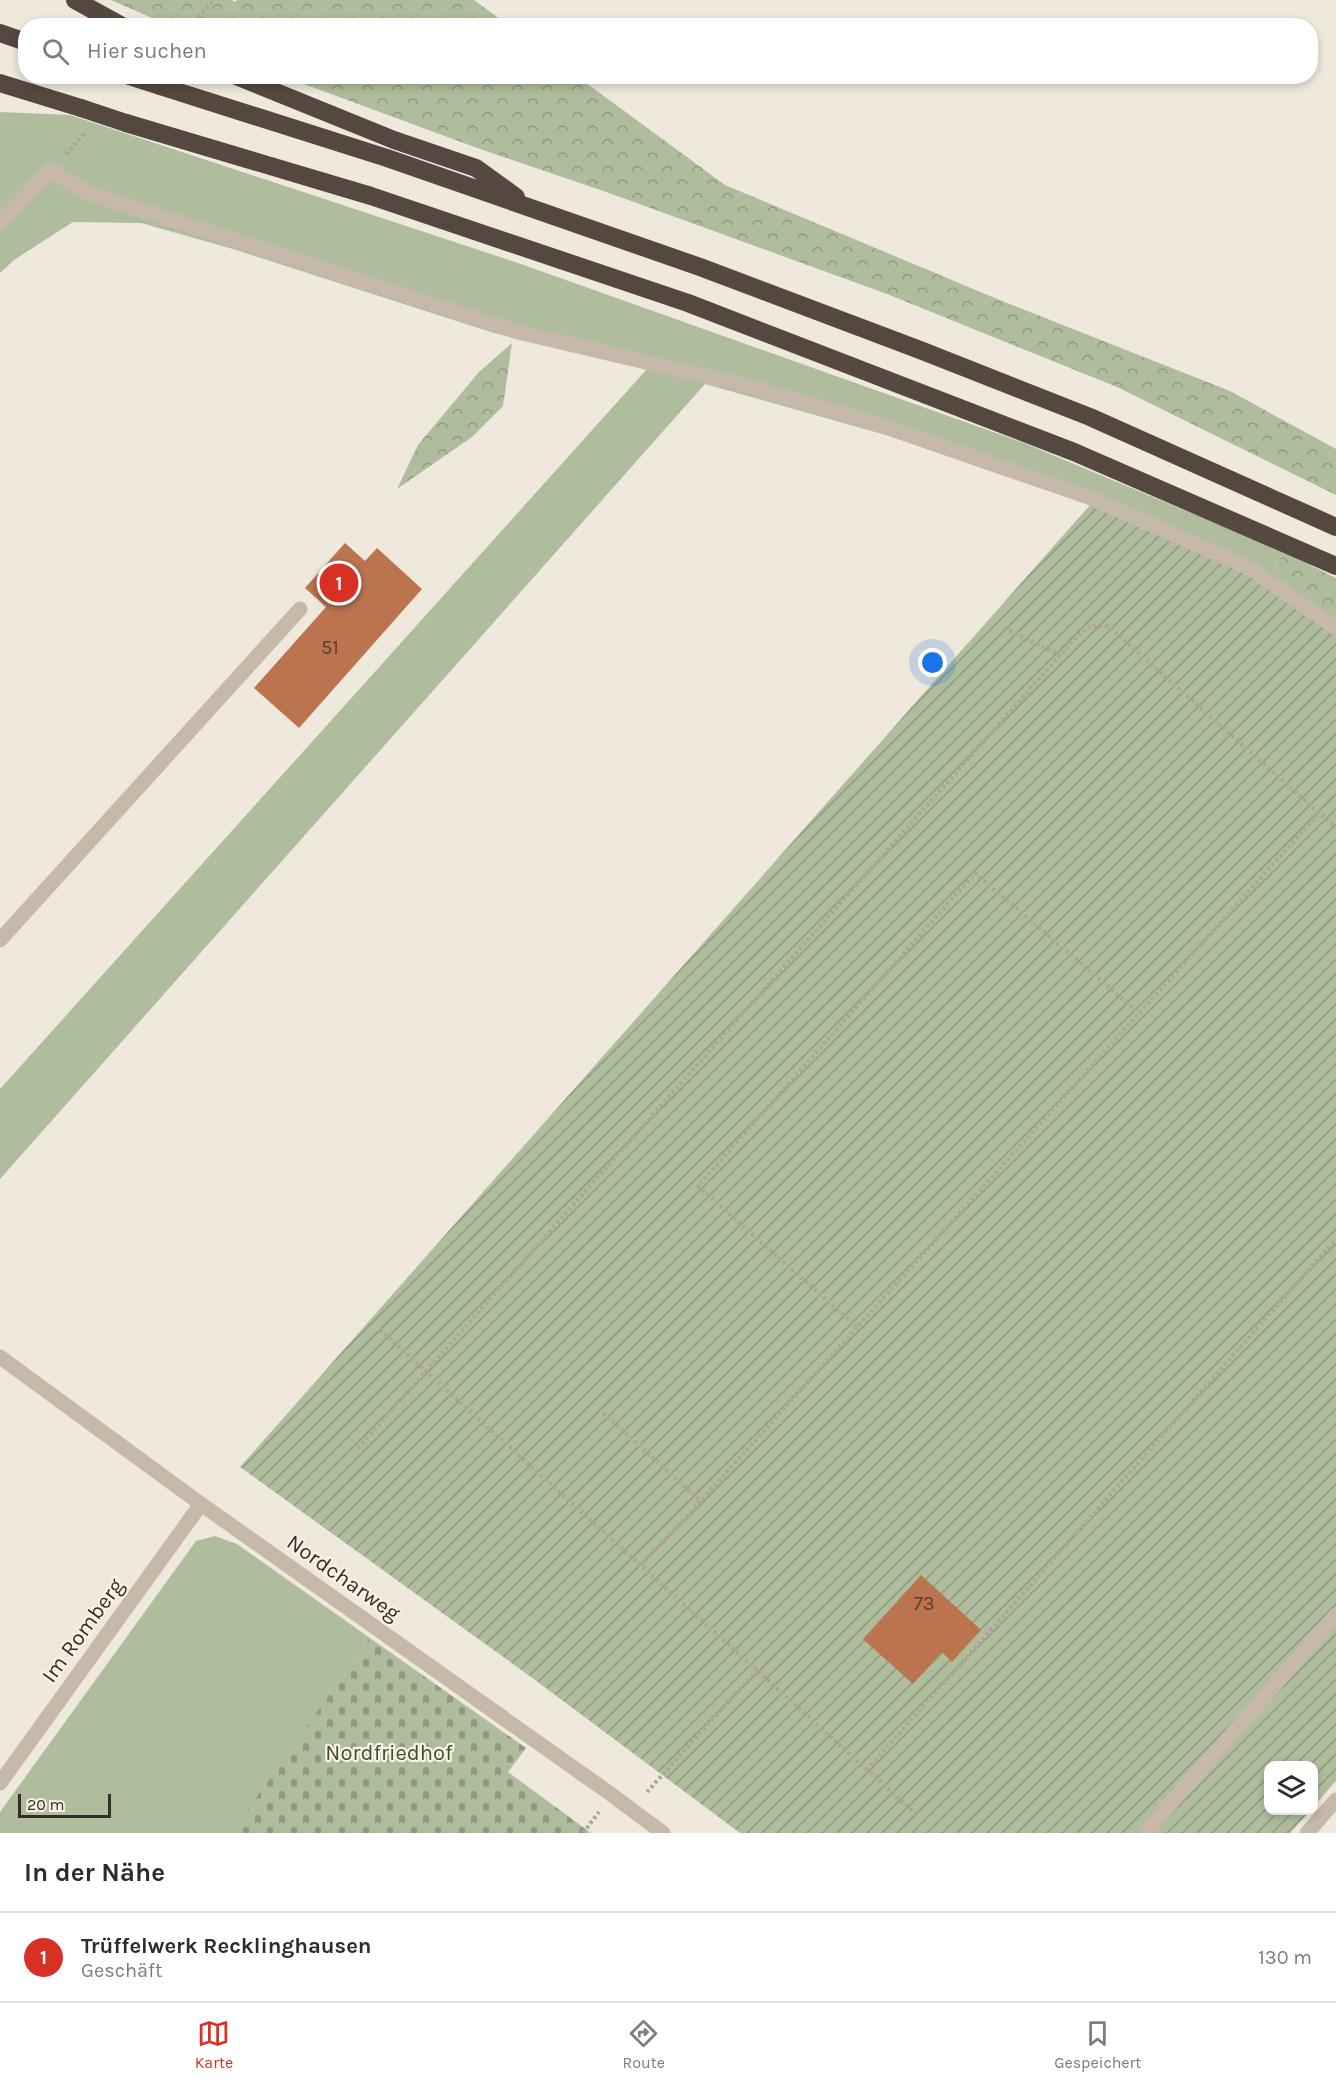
<!DOCTYPE html>
<html lang="de">
<meta charset="utf-8">
<style>
body{margin:0;font-family:Karla,sans-serif;background:#f2f2f3;color:#2b2b33}
.controls{position:absolute;right:18px;bottom:18px;display:grid;overflow:hidden;border-radius:12px;box-shadow:0 3px 9px #0003}
.controls button{width:54px;height:54px;display:grid;place-items:center;padding:0;border:0;border-bottom:2px solid #e1e1e2;background:#fff;color:#2b2b33;font:30px sans-serif}
.scale{position:absolute;left:18px;bottom:15px;width:93px;box-sizing:border-box;padding-left:6px;border:3px solid #342d28;border-top:0;font-size:16px;line-height:21px;white-space:nowrap;color:#342d28;-webkit-text-stroke:4px #f8f2e7;paint-order:stroke}
.you{position:absolute;left:933px;top:663px;width:21px;height:21px;margin:-15px;border:4px solid #fff;border-radius:50%;background:#1a73e8;box-shadow:0 0 0 9px #1a73e833}
.badge{display:grid;place-items:center;width:39px;height:39px;border-radius:50%;background:#d93025;color:#fff;font-size:20px;font-weight:700}
.pin{position:absolute;translate:-50% -50%;border:3px solid #fff;box-shadow:0 2px 6px #0006}
.list{margin:0;padding:0;list-style:none}
h2{display:flex;justify-content:space-between;align-items:center;height:78px;margin:0;padding:0 24px;font-size:26px}
h2 small{font-size:20px;font-weight:400;color:#7c7c81}
.list li{display:grid;grid-template-columns:39px 1fr auto;gap:18px;align-items:center;box-sizing:border-box;height:90px;padding:0 24px;border-top:2px solid #e1e1e2}
.list b{display:block;font-size:22px;white-space:nowrap}
.list p{margin:0;font-size:20px;white-space:nowrap;color:#7c7c81}
.list em{font-size:20px;font-style:normal;color:#7c7c81}
.icon{flex:none;width:33px;height:33px;fill:none;stroke:currentColor;stroke-width:2;stroke-linecap:round;stroke-linejoin:round}
.map{position:relative;flex:none;width:1336px;height:1833px;overflow:hidden}
.search{position:absolute;background:#fff;box-shadow:0 3px 9px #0003;left:18px;right:18px;top:18px;height:66px;display:flex;align-items:center;gap:15px;box-sizing:border-box;padding:0 21px;border-radius:24px;color:#7c7c81;font-size:22px}
.sheet{height:168px;background:#fff}
nav{display:flex;justify-content:space-around;align-items:center;box-sizing:border-box;height:84px;border-top:2px solid #e1e1e2;background:#fff;font-size:16px;color:#7c7c81}
nav a{display:grid;justify-items:center;gap:3px}
nav .on{color:#d93025}
.map>svg:first-child{display:block}
</style>
<div class="map">
<svg width="1336" height="1833" viewBox="0 0 1336 1833">
<defs>
<pattern id="forest-crowns" width="20" height="18" patternUnits="userSpaceOnUse" patternTransform="scale(1.5)"><rect width="20" height="18" fill="#afbd9d"/><path d="M2 6a3 3 0 1 1 6 0M12 15a3 3 0 1 1 6 0" fill="none" stroke="#8f9a80"/></pattern>
<pattern id="cemetery-stones" width="16" height="16" patternUnits="userSpaceOnUse" patternTransform="scale(1.5)"><rect width="16" height="16" fill="#afbd9d"/><path d="M2 7V4a2 2 0 0 1 4 0v3zM10 15v-3a2 2 0 0 1 4 0v3z" fill="#8f9a80"/></pattern>
<pattern id="garden-furrows" width="10" height="10" patternUnits="userSpaceOnUse" patternTransform="scale(1.5)"><rect width="10" height="10" fill="#afbd9d"/><path d="M-1 1l2-2M0 10L10 0M9 11l2-2" fill="none" stroke="#8f9a80"/></pattern>
</defs>
<rect width="100%" height="100%" fill="#efe8dc"/>
<path fill="#afbd9d" d="M0,112L70,115L518,263L1024,443L1284,552L1270,576L1091,504L950,453L705,384L0,1179V1089L647,369L494,333L233,249L141,223L73,222L14,260L0,273Z
M215,1536L237,1544L370,1638L233,1833H0V1812L196,1541Z"/>
<path fill="url(#forest-crowns)" d="M111,0H232L235,2L237,0H474L508,25H168Z
M285,77H578L725,185L1002,301L1230,391L1336,449V495L1117,387L887,294L609,193L480,149Z
M512,343L503,406L472,437L397,489L418,445L479,372Z
M1284,552L1336,578V623L1270,576Z"/>
<path fill="url(#cemetery-stones)" d="M370,1638L526,1748L508,1772L591,1833H231Z"/>
<path fill="url(#garden-furrows)" d="M1091,504L1187,543L1259,581L1336,631V1781L1314,1806V1766H1268V1810L1310,1811L1290,1833H740L531,1677L240,1467Z"/>
<path fill="#bb744e" d="M345,543L365,561L377,548L422,589L299,728L254,688L326,607L305,588Z
M921,1575L981,1630L952,1662L942,1652L913,1684L863,1639Z"/>
<g fill="none" stroke-linecap="round" stroke-linejoin="round">
<path stroke="#b2a493" stroke-width="4" stroke-dasharray="3 3" stroke-linecap="butt" d="M190,26L214,0
M66,154L85,133
M1004,628L1060,655
M857,1327L698,1186L975,873L1139,1013
M380,1330L916,1814
M603,1413L701,1501
M358,1448L1077,636L1091,626H1108L1336,828
M641,1565L701,1501L1319,813
M867,1770L1336,1239
M647,1792L757,1670
M583,1833L599,1812"/>
<path stroke="#c6b9a9" stroke-width="15" d="M0,223L51,170L86,192L518,332L748,386L868,421L1094,499L1251,569L1336,628
M0,940L300,609
M0,1357L201,1504L612,1795L663,1833
M0,1783L201,1504
M1145,1833L1336,1615
M1307,1833L1336,1800"/>
<path stroke="#544840" stroke-width="18" d="M75,0L122,26
M0,33L26,42
M236,76L394,140L476,168L516,197
M0,83L81,108
M160,86L387,158L700,267L920,350L1090,417L1336,527
M126,123L371,196L688,303L1074,452L1336,566"/>
<path stroke="#544840" stroke-width="18" d="M129,76L160,86
M81,108L126,123"/>
</g>
<g text-anchor="middle" stroke-width="4.5" stroke-linejoin="round" paint-order="stroke">
<g font-size="20" fill="#563f32">
<text x="330" y="654">51</text>
<text x="924" y="1610">73</text>
</g>
<g font-size="22" fill="#342d28" stroke="#f8f2e7">
<text transform="translate(344 1577) rotate(35)" y="8">Nordcharweg</text>
<text transform="translate(82 1630) rotate(-54)" y="8">Im Romberg</text>
</g>
<g font-size="22" fill="#40502e" stroke="#f8f2e7">
<text x="389" y="1760">Nordfriedhof</text>
</g>
</g>
</svg>
<div class="controls">
<button><svg class="icon" aria-label="layers" viewBox="0 0 24 24"><path d="M12 4l9 5-9 5-9-5zM3 14l9 5 9-5"/></svg></button>
</div>
<div class="scale">20 m</div>
<div class="you"></div>
<div class="pin badge" style="left:339px;top:583px">1</div>
<div class="search"><svg class="icon" aria-label="search" viewBox="0 0 24 24"><circle cx="10" cy="10" r="6"/><path d="M15 15l6 6"/></svg>Hier suchen</div>
</div>
<section class="sheet">
<h2>In der Nähe<small></small></h2>
<ul class="list">
<li><span class="badge">1</span><div><b>Trüffelwerk Recklinghausen</b><p>Geschäft</p></div><em>130 m</em></li>
</ul>
</section>
<nav>
<a class="on"><svg class="icon" aria-label="map" viewBox="0 0 24 24"><path d="M3 6l6-2 6 2 6-2v14l-6 2-6-2-6 2zM9 4v14M15 6v14"/></svg>Karte</a>
<a><svg class="icon" aria-label="directions" viewBox="0 0 24 24"><path d="M12 3l9 9-9 9-9-9zM9 14v-3h6M13 9l2 2-2 2"/></svg>Route</a>
<a><svg class="icon" aria-label="saved" viewBox="0 0 24 24"><path d="M7 4h10v16l-5-4-5 4z"/></svg>Gespeichert</a>
</nav>
